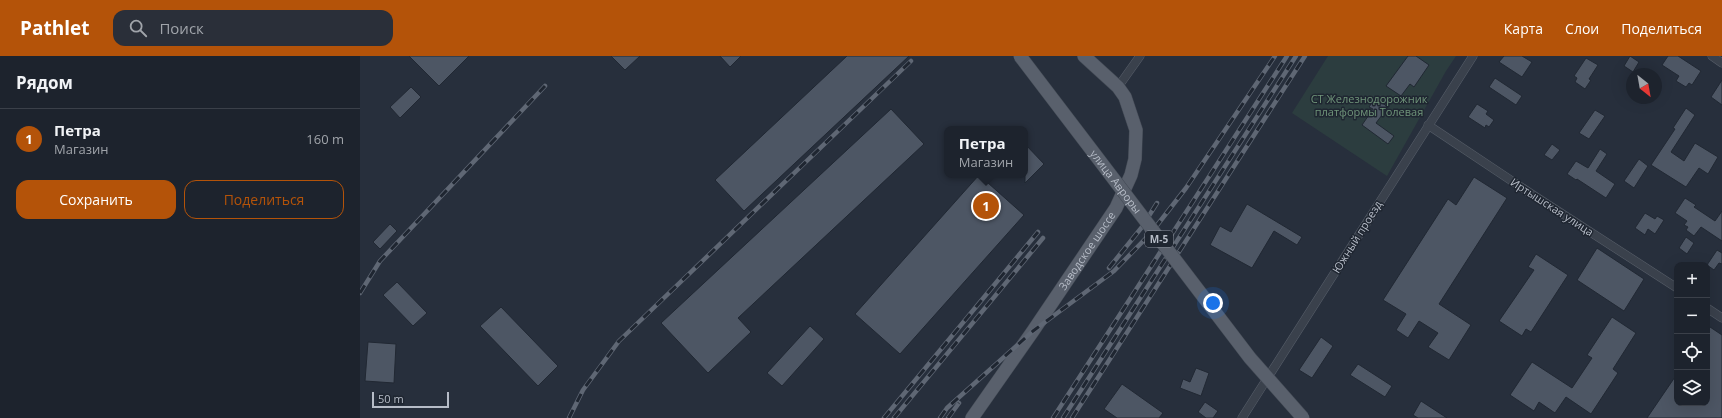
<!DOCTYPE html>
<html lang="ru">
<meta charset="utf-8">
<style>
body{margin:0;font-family:"Open Sans",sans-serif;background:#2a2f39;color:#f1f3f6}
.controls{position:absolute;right:12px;bottom:12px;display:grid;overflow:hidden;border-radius:8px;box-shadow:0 4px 16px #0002}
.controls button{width:36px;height:36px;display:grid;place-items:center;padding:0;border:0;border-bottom:1px solid #3b4049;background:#1d232d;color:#f1f3f6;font:20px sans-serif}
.compass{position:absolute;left:1266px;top:12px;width:36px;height:36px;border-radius:50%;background:#1d232d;box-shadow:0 4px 16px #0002;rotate:149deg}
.scale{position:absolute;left:12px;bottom:10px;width:77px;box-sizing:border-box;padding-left:4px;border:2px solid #b6bcc7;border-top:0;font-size:11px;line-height:14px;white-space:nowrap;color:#b6bcc7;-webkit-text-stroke:3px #1f2631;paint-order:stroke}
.you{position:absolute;left:853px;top:247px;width:14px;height:14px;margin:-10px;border:3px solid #fff;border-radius:50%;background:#1a73e8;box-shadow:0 0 0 6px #1a73e833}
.badge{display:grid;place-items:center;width:26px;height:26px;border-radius:50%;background:#b45309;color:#fff;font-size:13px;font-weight:700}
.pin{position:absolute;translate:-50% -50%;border:2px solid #fff;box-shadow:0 1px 4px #0006}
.popup{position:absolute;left:584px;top:70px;width:84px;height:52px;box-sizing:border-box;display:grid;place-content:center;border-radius:8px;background:#1d232d;filter:drop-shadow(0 1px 3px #0005);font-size:13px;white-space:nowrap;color:#a0a4aa}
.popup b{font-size:15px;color:#f1f3f6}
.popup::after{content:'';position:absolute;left:50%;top:100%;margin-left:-8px;border:8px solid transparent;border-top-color:#1d232d}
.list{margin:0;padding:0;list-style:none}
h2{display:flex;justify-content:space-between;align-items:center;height:52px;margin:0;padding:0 16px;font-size:17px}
h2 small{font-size:13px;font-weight:400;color:#a0a4aa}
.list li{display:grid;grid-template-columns:26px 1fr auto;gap:12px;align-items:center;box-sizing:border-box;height:60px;padding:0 16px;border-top:1px solid #3b4049}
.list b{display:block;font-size:15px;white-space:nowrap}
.list p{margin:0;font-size:13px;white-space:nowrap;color:#a0a4aa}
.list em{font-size:13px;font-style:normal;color:#a0a4aa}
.actions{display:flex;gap:8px;padding:12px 16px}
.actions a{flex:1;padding:9px 0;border:1px solid #b45309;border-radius:12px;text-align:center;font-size:14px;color:#b45309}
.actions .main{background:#b45309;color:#fff}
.icon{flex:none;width:22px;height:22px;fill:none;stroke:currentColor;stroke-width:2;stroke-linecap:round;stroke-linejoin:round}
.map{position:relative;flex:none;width:1362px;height:362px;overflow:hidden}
header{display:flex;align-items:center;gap:24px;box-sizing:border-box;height:56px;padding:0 20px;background:#b45309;color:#fff}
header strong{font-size:19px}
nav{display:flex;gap:22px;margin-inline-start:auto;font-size:14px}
.search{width:280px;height:36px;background:#2a2f39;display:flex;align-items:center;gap:10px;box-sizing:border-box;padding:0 14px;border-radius:12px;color:#a0a4aa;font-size:15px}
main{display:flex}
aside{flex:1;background:#1d232d}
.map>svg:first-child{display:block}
</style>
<header>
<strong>Pathlet</strong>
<div class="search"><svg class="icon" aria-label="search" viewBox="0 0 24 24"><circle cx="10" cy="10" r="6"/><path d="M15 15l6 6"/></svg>Поиск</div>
<nav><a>Карта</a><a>Слои</a><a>Поделиться</a></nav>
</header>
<main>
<aside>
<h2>Рядом<small></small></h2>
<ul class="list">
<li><span class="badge">1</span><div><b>Петра</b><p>Магазин</p></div><em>160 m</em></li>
</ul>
<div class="actions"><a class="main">Сохранить</a><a>Поделиться</a></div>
</aside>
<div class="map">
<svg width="1362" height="362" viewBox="0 0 1362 362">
<rect width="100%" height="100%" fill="#272f3c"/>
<path fill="#2c3d3f" d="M968,0H1096L1086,15L1027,120L932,57Z"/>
<path fill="#4d5664" stroke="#212833" d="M49,0H109L79,30Z
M251,0H280L265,14Z
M360,0H381L370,11Z
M487,0H549L384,155L355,124Z
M1048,0H1056L1069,9L1054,31L1050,28L1041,40L1026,30Z
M1144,0H1162L1172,6L1162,21L1139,6Z
M1270,0L1279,6L1273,16L1264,10Z
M1308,0H1318L1341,15L1332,29L1329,27L1326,31L1316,25L1319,20L1302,9Z
M1226,2L1238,9L1229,23L1231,24L1225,33L1215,26L1217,22L1214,20Z
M1135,22L1162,40L1156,49L1129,31Z
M1362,24V49L1351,41Z
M51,31L61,41L40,62L30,51Z
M1015,42L1028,51L1016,67L1034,80L1028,88L1002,69L1013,53L1009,51Z
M1117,48L1128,55L1126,58L1134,64L1129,71L1126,69L1125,72L1108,61Z
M1326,52L1335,59L1311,96L1324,105L1335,87L1358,101L1348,118L1339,112L1326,131L1291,109L1315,73L1313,72Z
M531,53L564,88L378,262L391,276L348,317L301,267Z
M1235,54L1245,60L1229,83L1219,77Z
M665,88L684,108L665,127Z
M1192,88L1200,94L1192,104L1184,99Z
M1240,93L1247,98L1236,115L1255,128L1246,142L1217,123L1216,124L1207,118L1216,105L1228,112Z
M1279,103L1288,110L1274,132L1264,125Z
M619,119L664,159L540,298L495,258Z
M1114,121L1147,142L1079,248L1111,269L1089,304L1068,291L1078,277L1059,265L1048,282L1036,274L1046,258L1023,244L1088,143L1096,149Z
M1325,142L1336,149L1334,151L1355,165L1362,155V185L1341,171L1334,180L1326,174L1328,171L1324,169L1327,165L1315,157Z
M887,148L942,181L937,189L914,175L892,212L850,189L860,170L871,176Z
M1285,157L1295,163L1297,160L1304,164L1295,178L1288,173L1285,179L1275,172Z
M30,168L37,175L20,193L13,186Z
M1326,181L1334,187L1327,198L1319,192Z
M1237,192L1284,223L1264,255L1217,224Z
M1357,194L1362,197V208L1359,207L1354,214L1347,209Z
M1176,198L1208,219L1171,276L1166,273L1162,280L1139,265L1174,214L1168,211Z
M37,226L67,257L53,270L23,239Z
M141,251L198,310L178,330L120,270Z
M1252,261L1276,277L1253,313L1258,317L1231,358L1206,341L1195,357L1179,346L1174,355L1150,339L1172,306L1212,332L1232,302L1227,299Z
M1347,269L1362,279V362H1287L1317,318V347H1347Z
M450,270L464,283L422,330L407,317Z
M961,281L973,290L952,322L939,314Z
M8,286L36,288L34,327L5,325Z
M998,308L1032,330L1025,341L990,319Z
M836,312L849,317L841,340L820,332L823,323L830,326Z
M762,328L803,357L799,362H757L744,353Z
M1061,345L1087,362H1058L1053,359Z
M845,346L858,355L853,362H846L838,356Z"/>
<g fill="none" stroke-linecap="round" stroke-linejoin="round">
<g stroke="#585f6a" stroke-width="9">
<path id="minor" d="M1352,0L1362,7
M758,31L780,0
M1068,69L1170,137L1317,232
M1347,252L1362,262
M882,362L1113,0"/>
</g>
<g stroke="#434a55" stroke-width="14">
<g id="primary">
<path id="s1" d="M612,362L673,275L756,152L771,119L775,103L776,74L765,41L758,31L724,0"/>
</g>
</g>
<use href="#minor" stroke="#3a414c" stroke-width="8"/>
<use href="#primary" stroke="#59606c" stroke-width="13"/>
<g stroke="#5f6774" stroke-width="4.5">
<path id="rail" d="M749,212L782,171L797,147
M0,237L20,205L185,30
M209,362L223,334L259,285L551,5
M524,362L678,176
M534,362L683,182
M580,362L587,352L673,275L754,215L791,177L826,132L915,0
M588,362L599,347
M693,362L927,0
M703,362L936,0
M712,362L945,0"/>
</g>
<use href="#rail" stroke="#1f2631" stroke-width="3" stroke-dasharray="9" stroke-linecap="butt"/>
<g stroke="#434a55" stroke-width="14" stroke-linecap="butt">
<g id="primary-bridge">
<path id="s2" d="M660,0L890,302L943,362"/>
</g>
</g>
<use href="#primary-bridge" stroke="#59606c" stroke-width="13"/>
</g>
<g text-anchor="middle" stroke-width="3" stroke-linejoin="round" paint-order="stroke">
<rect fill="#1f2631" stroke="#898f9a" stroke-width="1" x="785" y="175" width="28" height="16" rx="3"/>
<g font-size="10" font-weight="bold" fill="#b6bcc7">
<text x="799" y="187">М-5</text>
</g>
<g font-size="11" fill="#70957a" stroke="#1f2631">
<text x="1009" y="47">СТ Железнодорожник<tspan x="1009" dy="13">платформы Толевая</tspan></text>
</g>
<g font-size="11" fill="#b6bcc7" stroke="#1f2631">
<text dy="4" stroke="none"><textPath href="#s2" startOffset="158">улица Авроры</textPath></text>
<text transform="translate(1192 151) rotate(33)" y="4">Иртышская улица</text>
<text transform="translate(997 181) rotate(-58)" y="4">Южный проезд</text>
<text dy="4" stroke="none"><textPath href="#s1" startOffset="203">Заводское шоссе</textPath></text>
</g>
</g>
</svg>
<div class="controls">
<button>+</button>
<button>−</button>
<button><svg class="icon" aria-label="locate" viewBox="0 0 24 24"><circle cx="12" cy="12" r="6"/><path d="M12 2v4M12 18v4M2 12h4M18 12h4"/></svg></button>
<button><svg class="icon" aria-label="layers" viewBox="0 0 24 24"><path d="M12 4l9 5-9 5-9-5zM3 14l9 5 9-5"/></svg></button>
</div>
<svg class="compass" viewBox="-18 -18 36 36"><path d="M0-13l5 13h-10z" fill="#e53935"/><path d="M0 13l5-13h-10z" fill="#a0a4aa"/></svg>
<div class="scale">50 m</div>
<div class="you"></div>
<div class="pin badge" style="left:626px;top:150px">1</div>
<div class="popup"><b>Петра</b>Магазин</div>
</div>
</main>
